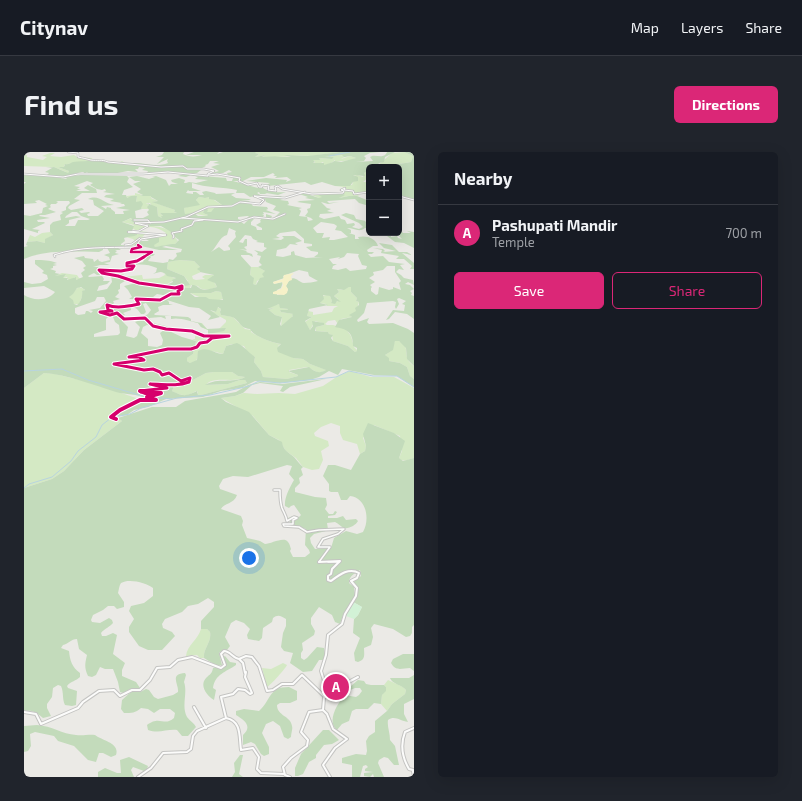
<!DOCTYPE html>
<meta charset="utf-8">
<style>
body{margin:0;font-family:"Exo 2",sans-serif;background:#20242c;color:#f1f3f6}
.controls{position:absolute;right:12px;top:12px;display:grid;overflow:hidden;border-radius:6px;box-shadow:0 4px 16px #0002}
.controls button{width:36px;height:36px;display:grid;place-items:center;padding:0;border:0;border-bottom:1px solid #363941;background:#171b24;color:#f1f3f6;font:20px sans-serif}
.you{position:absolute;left:225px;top:406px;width:14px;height:14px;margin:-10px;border:3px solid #fff;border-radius:50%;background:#1a73e8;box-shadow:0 0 0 6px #1a73e833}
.badge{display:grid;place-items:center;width:26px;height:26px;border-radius:50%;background:#db2777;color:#fff;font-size:13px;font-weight:700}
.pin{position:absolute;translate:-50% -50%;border:2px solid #fff;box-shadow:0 1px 4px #0006}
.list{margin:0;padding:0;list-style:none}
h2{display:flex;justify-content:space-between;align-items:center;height:52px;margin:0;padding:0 16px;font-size:17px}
h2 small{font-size:13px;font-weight:400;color:#9ea1a6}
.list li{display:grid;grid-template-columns:26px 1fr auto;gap:12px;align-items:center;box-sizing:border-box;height:56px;padding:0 16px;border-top:1px solid #363941}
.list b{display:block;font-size:15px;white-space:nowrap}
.list p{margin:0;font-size:13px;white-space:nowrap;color:#9ea1a6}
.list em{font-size:13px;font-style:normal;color:#9ea1a6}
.actions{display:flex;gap:8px;padding:12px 16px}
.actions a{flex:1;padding:9px 0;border:1px solid #db2777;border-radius:6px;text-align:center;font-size:14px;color:#db2777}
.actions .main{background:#db2777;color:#fff}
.map{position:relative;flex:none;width:390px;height:625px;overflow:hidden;border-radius:6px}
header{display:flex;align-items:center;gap:24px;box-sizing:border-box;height:56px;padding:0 20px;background:#171b24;border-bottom:1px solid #363941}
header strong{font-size:19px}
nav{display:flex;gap:22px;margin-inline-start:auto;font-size:14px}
.intro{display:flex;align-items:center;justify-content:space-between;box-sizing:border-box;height:96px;padding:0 24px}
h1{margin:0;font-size:28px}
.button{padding:10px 18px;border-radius:6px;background:#db2777;color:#fff;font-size:14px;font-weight:700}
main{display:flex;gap:24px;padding:0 24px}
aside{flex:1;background:#171b24;border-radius:6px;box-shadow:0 4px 16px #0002}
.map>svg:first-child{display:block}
</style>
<header>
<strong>Citynav</strong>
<nav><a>Map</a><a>Layers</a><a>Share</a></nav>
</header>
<div class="intro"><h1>Find us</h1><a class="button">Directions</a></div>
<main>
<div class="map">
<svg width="390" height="625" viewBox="0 0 390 625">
<rect width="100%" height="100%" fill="#ebeae6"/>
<path fill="#d4e9c4" d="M232,0H316L287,4L262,3L276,4C265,4 253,5 243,6C238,7 235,8 230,7H235L242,3L231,5L235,2L230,1L217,4L216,6L211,4Z
M380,0L389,4L387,10L369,13L370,15H352L368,1Z
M26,1H31L26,4L37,5L50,3L53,5L68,6L69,8C79,6 90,14 98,9L102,12L67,9L48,11L40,13V15H34L45,19L44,21L47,22L43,23L42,20L30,15L0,14V3H3V5L19,8L23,5L18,4Z
M320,3V5L317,7L326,4L332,6L329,7L332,8C324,8 319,9 311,10V8C306,13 298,14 291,14L300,11L298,10L297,12H290L291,9H289L285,13L258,15L260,18L256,15L263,13L265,11L237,12L239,10L258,11L261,10L260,8L256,9L258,10L250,9C257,7 281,3 285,8L267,7L268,8L263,9L276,12L291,7L295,8V6L307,7L310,5H300Z
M345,18V25L339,30H345V40L330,42L336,44H325L314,46L320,43H295L305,47L296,50L295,49L290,48H301L299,46H295L284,41L319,40L316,37L320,35L311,34L328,33L329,30L334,28L333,26L329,24L333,23L339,25L341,19Z
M111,41L119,43L116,44H128L127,46L134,49L129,50L151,58L150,60L153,61H136L139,64L138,66L134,64L133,55L128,54L126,51H122L125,53L124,57H118L112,50L113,44L102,46L103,44L111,43Z
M175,45L180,46L185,45L198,53L187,60H183V56L179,57L180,58L179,61L184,63L182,64L168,61L161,63L160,56L169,53H175L172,48Z
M108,66L107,69C119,76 134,71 148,80V82L154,89L151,92C143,92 138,95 131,95L129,93L135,89L133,85L138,84L142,81C133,75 125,72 116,79L124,80L118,85H122L117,88L114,93L102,94L112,90L109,87L102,85L113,83L108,80L113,79L108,76L110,73L98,70Z
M26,80L29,83L21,88V91L13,89L3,90L6,83L11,85L18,81Z
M154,108L170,109L176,115L177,120L168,124L169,127L172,128L181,127L178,125L181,123H189L190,125H187L193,135C188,137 178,140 174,134L167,133L166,136H151L159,134L164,129L160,124L143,117L144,110Z
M227,115H234L241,119L240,125L233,129L232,133L229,132V125L226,124Z
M95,116L90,121L100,122L98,125L118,123L119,127L135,126L141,123L140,121L137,120L152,127L138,135L131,131L116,133L93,124L77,122L74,118L86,120Z
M38,121L53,123L55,126H58L52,128L51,125L45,129L43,125L39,126L37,129L41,131L56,129L54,131L45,132L50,135L37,136L34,134L29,135H26L28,133L27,132L31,131L29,129L42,123L31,124Z
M55,135L60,137V139H58L59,142L55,152H50L44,145C49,142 50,138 55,135Z
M325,135H327V140L333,146L332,149L335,150L332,160L326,163L328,165L317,167L314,172L311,168L304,169L301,172L303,173H309L322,177L327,184L330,195L334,199L331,200L324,194L309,189L308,183L305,182L304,180L292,179V175L300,173L298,171L291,169L286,178L281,170L288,165L283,164L284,159L289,160V163L308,160L310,156L314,154H303L302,152L296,151L298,148V144L303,143L306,144L308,149L307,151L314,149V147L310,144L315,140L313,137L318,138Z
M192,139L197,140L199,147C189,151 175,145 166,141H187Z
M255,152L257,156L264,157L263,158H256L257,160L269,162L268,166L257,174L258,165L251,163L245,158L250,156L240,157L238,162L242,166V170L247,172L237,174L238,169L233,162L234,158Z
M193,155L197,157L196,159L197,163L209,165L221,177L227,178V180C235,185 247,191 257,192L254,194L269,206L279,207L286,212L303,218L295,221L283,215L265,218V220L274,223V224L263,227L239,225L237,219L230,210L231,205L224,201L220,194L208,192L202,194L199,202L188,199L174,203L172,210L166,211L163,209V206L169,202L172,189L168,187H171V184L178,185L184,182V178L177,175L174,171H178L183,177H195L202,170V168L186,159L192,160Z
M371,189H375L381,193C384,202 380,207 390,214V227L386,224L383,215L376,211L365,209L361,203L367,199Z
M326,219L347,225H370L390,236V306C385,307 379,311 375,306L378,299L376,284L350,273L339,286L342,294L341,299L336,302L333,292L319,288L316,281V274L307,271L297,275L290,281L291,284L304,289L305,294L297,299L299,308L295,317L288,318L279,315L272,306L262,299L255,288L245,283L229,264L197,246L211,244L220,241L233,242L255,241L271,242L299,234L314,224Z
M190,220H208L214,224L221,225C211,232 189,223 182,233L204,232L216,228H221L223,231L177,243H174V240L172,239C163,245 157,244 148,239L150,234L167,229L182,221Z
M20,221L31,222L68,231L112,246L111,249L97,255L85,264L86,267L94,266L98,269L60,298L40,319L28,327L0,336V236Z
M177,477H183L186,480C188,490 179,496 180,506H176L173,503L162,504C163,493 174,488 177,477Z
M259,511L263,513C262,516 246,534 243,535L238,516L247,517Z
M364,528L379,535L382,538L381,542L368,552L363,559L357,552L358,543L362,535L360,533Z"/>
<path fill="#c3dbbb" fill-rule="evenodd" d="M140,0H160L159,2C165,5 171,5 178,3H162L170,0H195L193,2L199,0H232L231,1L235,2L231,5L242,3L238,5L256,4L251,5H267L260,3L284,4L316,0H356L346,1L340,4L342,6L340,9L332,10L349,9L346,5L348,4C354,3 360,7 363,0H371L361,5L360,10L355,11L352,15H345V18L340,21L341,24L329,23L334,25V29L329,30L326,34H311L298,30L287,33L281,30L244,34L242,33L246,31L222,29L242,26L263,28L262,30L267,28L263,25L251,26L253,24H249L251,23L249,21L240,25H227L219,29H209L234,36L237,34C241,39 251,41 262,40L254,43L242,41H241L243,42H236L235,40L233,41L238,44H257L259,47L256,48L264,49L265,52L263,53L278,56L275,57L277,59L275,64L283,65L284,69L289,68L287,66L281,64L284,60L283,57L286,56L287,52L273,50L276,49L291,48L281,46L284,45L275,42L282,40L287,41L283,42L295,46L298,45L294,43C304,43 310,41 321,41L319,42L321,43L315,46L325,44H333L345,49V54L335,51L331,47C319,48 315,48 303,49L305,51L315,50L304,52L297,50L303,56L307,57L303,59L310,61L296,62L295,65L300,67L315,64L317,67L321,68L323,72L330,71L331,73L328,75L335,77L339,75L335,71L317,63L322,61L330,63L332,67L342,69L341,70H345V77L341,76C335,81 330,76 323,76L327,78V81H325L331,83V87H335L334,85C342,83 352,86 354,94H349L343,98L344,100H350L348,102H344L347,105L359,104L365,110L381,112L376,113L380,118L375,117L372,120L377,123L380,126L389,128L390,133L384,130L381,132L386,133L390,137L386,139L388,141L387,143L390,144V167L383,162L371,160L365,167L362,168L369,158L380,159L381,153L378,152L382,149L375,146L373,147L375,152L372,157L371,155L372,150L369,149L343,151L340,161L333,168L334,170L345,166L343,170L345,172L369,171L384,177L390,181V214L383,207L382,196L375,189H371L369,198L361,203L365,206V209L376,211L383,215L386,224L390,227V235L373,224L350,223L318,217L314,223L305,219L295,225L286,228L256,231L231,229L217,236L197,239L179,245L142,247L124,255L110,258L103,263L85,265L84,264C96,262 108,253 120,250L122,247C113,241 102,243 92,240C69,233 45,223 20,221L0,236V143C9,149 24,149 31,140L20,134L0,136V130L8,132L17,131L24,127L23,123L18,121L20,119L11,112V108C20,108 25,108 33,111L29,112L33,113L29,114V116L26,117L32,119L31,121L36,122L31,124L42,122L39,126H44L43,128L52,125V128L59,125L57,121L61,118L59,116L62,114L58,109L50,106L60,104L61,106L69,107L70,110L74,107L75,109L78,110L86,108L85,105L80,103L86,101L83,96H79V98L75,100C51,100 23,97 0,107V95L4,94L2,93L3,90L13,89L21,91V87L29,83L26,80V73L29,70L37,68L36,63L39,61L37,60L42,58V55L46,51L45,49H32L34,50L32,52H27L26,54L27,55L24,57L32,60L21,63H16L15,64L26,66L13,68L14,70H20L21,71L8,77L16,78L14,79V81L0,77V63L6,64L18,61L19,56L24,54L21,53L23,52L15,48L11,49L13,51L0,52V32L2,30H0V23L23,24L43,27L41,25L57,23L103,24L105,26L103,30L109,35L100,38L98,43H102L103,46L107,44H113L112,50L117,49L119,52L117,56L118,57L111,59L112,66H119L125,63L123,60L125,58L123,55L125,53L123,51L133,55L134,64L138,66L137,64H139L136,61H153L150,60L151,58L128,50L134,49L127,45V44H116L119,43L113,40L117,37L109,32L117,29H111L105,25L113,24L125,27L131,25H128L132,24L142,28L145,34L147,32H154L148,30L147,28L155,26L161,28L160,31H162L165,30L172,31L184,28L171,27L174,25L167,23L162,25L154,24L160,22L150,20L123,21L124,19L118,18L121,16L115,15L114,17H111L114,20L104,19L83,23L62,22L64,20L59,22L60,20H58L38,25L23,23L25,21L21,20L28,16H22L30,15L44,21L45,19L34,15H40L41,12C44,13 46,11 49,10C55,9 62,9 68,9C82,8 95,12 109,11C119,10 131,16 144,11L143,9L144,7L133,12L140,5H132L138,3ZM318,3L320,5L316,6L326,4L332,6L317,10L310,9L309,10L300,13V11H303H289L291,10L289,8H296L295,6L308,7L310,5H301ZM186,9H195L189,11L196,12L187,15L195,19L184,22L199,21L205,18L208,20L203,21L204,23H198L209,26L208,29H203L202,26L178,24L168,22L173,21L177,18L176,17L182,14L181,13L184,12ZM63,29L69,31L66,33L73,37L78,38L81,37L82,39L79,40L91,42L82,43L80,45L90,47L86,49L98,51L96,52H100L101,54L92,56L106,58L99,59L100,62H91V60L87,57V56L83,55L82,57L77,54L90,53C79,51 75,42 64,47L69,48L70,53L80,59L74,64H64L63,62L66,61L65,60L57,61L55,59L60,58L58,56L47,58L44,56L45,54L56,48L50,47L58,41H73L72,37L64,33L60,36L66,39H52L57,37H53L56,35L50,34ZM168,31C182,36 199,35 213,38L212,41H220L226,45L231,44L241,47L242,50L252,54L249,58L256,60L249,67L247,66L248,64L242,62V65H239L240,63H238L240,62L239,60L252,62L242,58L244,57L243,55L229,54L225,49L217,48H227L225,47L212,46L207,43L211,41L192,42L191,41L182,39L178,40L180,43H176L172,40H169V42L162,41L164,38L165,39H177L168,36ZM175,45L181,46L185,45V47L191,48L198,53L191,55L187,60H183L184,58L182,56L179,57L180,58L179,61L184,63L182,64H174L170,61L161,62L160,56L176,53L172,48ZM48,60H53L57,64L66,67L60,70L64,68H54L51,74H41L45,71V68L57,65L52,64L41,66L42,64ZM223,64H225L223,66H224L232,64L237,67L236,69L237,70L232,73L238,76V78H233L232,75L227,73V70L230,67H225L220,72L216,69L217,68L214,67V65ZM107,66L108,67L107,69L113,72H123L126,74H137L147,80V82L155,88L151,92C143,92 139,94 131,95L130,93L135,90V86H120L125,89H117L112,94L97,93V92L101,89L100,86C105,84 110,85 113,83V80L108,79L110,74L98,70ZM297,70L310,72L313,74L311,78L317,79L324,85L310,88H305L306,85L298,86L300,81H293L289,76ZM205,76L212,79L211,81L212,85L204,94L206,96V98L200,99L195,95L187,100C193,95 195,85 203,83ZM271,79L280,87V91L288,92V94L282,95L287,99L294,100V102L290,105H299L282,106L271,103L270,99L267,100V103L259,105L252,104L253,98L262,96L266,92L274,93L271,91L278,89L270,84H258L260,86L257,88L248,87L256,86L252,84L256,81ZM221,83L227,84L229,87L234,89L232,90L240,91V95L243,96L238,100L230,98L234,101L233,103L237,104L235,110L238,113L234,115L241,119L238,122L240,125L236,126L232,133L229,132L230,126L226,123L227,115L217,104V103H225L229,105L228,102L222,100L223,99L215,97L223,98L220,95L223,94V87H221L219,91L215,90ZM117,94L135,98H154L138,95L142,94L158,97L157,100L152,101L153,104L149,108L145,107L144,110L139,111L124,109L127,105L126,104H129L131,102H122L111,100L112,102H119L121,105L119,110L107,113C118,112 124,112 133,116L132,120L129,122C135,120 139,118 143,124L152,126L148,128L149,130L138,135L151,136L166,133L160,124L143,117L144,110L155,108L170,109L176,115L173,117L176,119V120L190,123L183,128L191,131L193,135C189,136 182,139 177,137C173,135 173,133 168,133L167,136H159L156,138V143H148L139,145L141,148L127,147H133L129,145L133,142L144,144L145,143L143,142L148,141L149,139L154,137L138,136L129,132L116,133L111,130L112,131L100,134L104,138L108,145L105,147H112L117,151L107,154L113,157L117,162H120L122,160L119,152L122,151L127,158L124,162L119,165V167L111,170L116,175L113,184L110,186L102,184L104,175L98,169L114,167L105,168L97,165L101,163L99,161L107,158V156L97,154L84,155L85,158L90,159L79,160L88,163L85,164L75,160L82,158L80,154L83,151H85V154H87L90,151L89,149L96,147L91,145L95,141L94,138L96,137V132L101,129L98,126L87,123L88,130L83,137L73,139L75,134L83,132L86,129H79L80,127L78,124L65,125L64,124L70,121L73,123H76L74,115H69L76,113H86L80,111L86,110L88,104L95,102L91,101L93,99L91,98H97L94,96ZM323,101L335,102L334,104L338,113L343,114L342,117L326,119L322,116L314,118L308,117L309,114L313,112H309L305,107L316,105L314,107L320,105ZM363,114H371V120L377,129L375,131L377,138L369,135V137L365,138L355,135L354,142L352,143L347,139V136L348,135L346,133L351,130L345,126L350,123L349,120L359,118ZM275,118L284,120L285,124L294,129C290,130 284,131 280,131C273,130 269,119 262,134L264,138L261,142L253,143V138L257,136L259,130L250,132L249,130L260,126L259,124ZM57,135L61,138L58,139C59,143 57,150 53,153L50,152L49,148L45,145L49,142L53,136ZM325,135H327V140L333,146L332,149L335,150V153L331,156L332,159L325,163L328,165L315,168L311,175C322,177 329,179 329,194L333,196V199L331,200L324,194L309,189L307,186L309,183L305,182L304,180L291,179L292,175L300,173V171L288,169L289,174L286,178L281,169L288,165L283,164L285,157L304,153L296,151L300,147L299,143L306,144L308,149L307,151L311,152L313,149L317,150L310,144L315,140L313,137L320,138ZM192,139L197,140L199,148L185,147L182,145H171L166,141H187ZM73,145H80L82,149L76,156L65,158L69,159L67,161L64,159H62L61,162L54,163L51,161V156L71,149ZM143,148L165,155L175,156L187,164L184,168L196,165L186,158L192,160L194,155L197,157L196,160L197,163C201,164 205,164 208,165C216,168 215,176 226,177C229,184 249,191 257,192L253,196L254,200L269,206L279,207L286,212L302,218C295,222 291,220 285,215L264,219L274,223V224L263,227L239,225L237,219L230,210L231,205C224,200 220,194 213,191L202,194L199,202C190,202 184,194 174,199L173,208L166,211L163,209V206L169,202L172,189L158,185L145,179L146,176L142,174L129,171L125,166L137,165L142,167L141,164H147V167C155,165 166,169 174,171L177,175L184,178V182L200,179L202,176L183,177L177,171L167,169V167L164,165L131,163L130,162L135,159L134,155L139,153H149L145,152V150ZM255,152L256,156L264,157L263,158H256L257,160L269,162L268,163L269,164L257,174L256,172L258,165L251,163L245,158L250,156L243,157ZM85,164L89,165L91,170L95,173L96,181L94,183L70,185V182L82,178V167ZM123,173L138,175L140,178L136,181L139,188L138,193L133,195L124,194V187L117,181L119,175ZM190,220H208L214,224L221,225C209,232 194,225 181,233L204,232L216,228H221L223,231L177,243H174L173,239C162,244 160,245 148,239L150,234L167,229L182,221Z
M380,0H390V48L375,43V15H370L369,13L387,10L389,4Z
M375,77L379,81H387L383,79L390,80V96L380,91L371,90L363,84H347L342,80C345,81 363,83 367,83V85L373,84L374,86L378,87L373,82L361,81H375Z
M355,91L368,93L375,100H383L388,103L378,101L390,111V117H386L388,114L380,107H372L375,104L357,101L358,98L349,96L359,97L361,99L359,100L372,99L360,96Z
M302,227L266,235L259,240L256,239L259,234L236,231L228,233L219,241L211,244L197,246L202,250L225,260L245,283L258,290C259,298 264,300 270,305C273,308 275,312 279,315L277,317L279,323L275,326L276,331L271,336V340L291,345L302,346L303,353L301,357L305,362H309L311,359L313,360L311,363L304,364V366H313L319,364L322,368L332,367L334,369C332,373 325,377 320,376C317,375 314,371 311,370L303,371L304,377L302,379L290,382L286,386L287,391L291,397L307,396L310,386L322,379L333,382L339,380C346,368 343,346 326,344L323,348H317L314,340H307L305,339V332L299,324L304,313H311L327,318L336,302L341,299L342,294L339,282L344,271L370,281L381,289L375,306L379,309L390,306V473L388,475V481L386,484L382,485L369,477L350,472L347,476L349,485L347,493L340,496C340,502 342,508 334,510L331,509L330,501L336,486L329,481L330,467L334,463L338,455L329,450C335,443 336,437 329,430L337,424L336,418C331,422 325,423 325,431L330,435L331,443L319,463L316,472L311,470L308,463L295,455L287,466V472L291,479L290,483L278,491L279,498L277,501V506L280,508L283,506L293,495L300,496L301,502L299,508H295L288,519L279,520L266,511L269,501L260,499L257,495L259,481L262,474V467C257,464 254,462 249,466L248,470L239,476L238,486L235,489L224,487L223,483L226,477L220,471L212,468L207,471L201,485L206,494L203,498H199L195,501L198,513L193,514L180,506C179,496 188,490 186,480L183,477H177V469L190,455V450L184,446L174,452L164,454L158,460L141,467L138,472L139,476L148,480L151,484L138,498H124L115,494L105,480V475L110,467L105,459L107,454L120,451L129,444V436C123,431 105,426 97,431C95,434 95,437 94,441L100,450V455L93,457L90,454H84L79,458L69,463L67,468L68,470L76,471L85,466L88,468L89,471C86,475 81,476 77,481L78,484H82L89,481L93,483L89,502L101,511L98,518V524L112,530L116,536L115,537H106L99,541L96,540L94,530L89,517H81L76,515L72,523L68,525L64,524C60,515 61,512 63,503L55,497L53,487C47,487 44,492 39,493L37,496L45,499C46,509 48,515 56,521V525C52,529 47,529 43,534L44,536L53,539L52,553L48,554L41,553C38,547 40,541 37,534L34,533L29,536L28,545L23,552V556L27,564L19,566C12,560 9,558 0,559V336L28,327L40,319L60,298L98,269L94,266L128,255H152L161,249L212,240L224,233L236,230L258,232ZM263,313L268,314L265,322L270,328C266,335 260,346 261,354L265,356L267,354L270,353L277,363L275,365L269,364L264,366L267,372L260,373L276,375L282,377L281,393L285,398L286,401L281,405H269L266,399L267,397C266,395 266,392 264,390C260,384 247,392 241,392L236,389L223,386L218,373L219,369L217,364L197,357C200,351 210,352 213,343L196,337L195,334L199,327L209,324L224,325Z
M379,502H390V519L386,516C378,516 372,520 367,511L369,507Z
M201,504L206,510L212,511V513C202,520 191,522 189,536L192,538L190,548C183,544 175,534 182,526C186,522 188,522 189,516C195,514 198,519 202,512L199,505Z
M161,521L162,523L160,530C164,541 157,554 163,565C166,569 170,571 172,575L164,584H158L153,578C142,577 135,582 124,578L123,573C136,563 140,575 150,566L151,561L146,557H136L130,561L124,557L117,556C111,561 108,561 100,561L97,557L98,548L108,539L116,540L122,537L125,538L130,545L134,547L149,543L154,540C155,532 145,522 161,521Z
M390,523V547L380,552V562L384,570C376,569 371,563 364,568C363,575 366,580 366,588L371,594L375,613H370L364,606L360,605L355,608L354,611L360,625H350L349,622L346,625L340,624V621L349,620L341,619V617L344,615L342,613L339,614L336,625H328V613L318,611V606L332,602L342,603L343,599L342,589L345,584L351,580V569L363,559L368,552L381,542L382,538C378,533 368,532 366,526H385Z
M334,528L340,529L342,532L347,533H360L362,535V539L358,543L357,552L350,551L344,557H332L328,559L325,569L318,572L313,578C302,570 314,550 321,543L332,545L335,543L338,539L336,536H331L322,540L315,539L316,537L327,534Z
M265,535L273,539V548L266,551H256L253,553C253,564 267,564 268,574C269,577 267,581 267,585L264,587L260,585L256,574L249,569L242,572L238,581L245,595V602L240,604L237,602L231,592L227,590L219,593V583C229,574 220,568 212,563V559L220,557L235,559C247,549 244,535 265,535Z
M13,573C28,574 38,582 52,583C59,584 65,582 71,583C79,589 96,591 92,603L87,605L79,601H75L72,610L64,608L50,594L34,589L30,584L11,580L6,582L7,594L4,599L0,600V574Z
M299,578H305L315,588L308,592L300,593L292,603V606L285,610L279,622L274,624H271V616L277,602Z
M216,603H219L215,622L219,625H208L211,620L210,611Z
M105,605L124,614L123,617L120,619L109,615L107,618L110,625H74V620L81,616L93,621H97L96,608Z"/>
<path fill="#f6f1c8" d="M270,121L267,124L268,128L265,129L262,134L264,137L263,141L260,143L249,142V140L257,137L259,133L258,130L250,132L249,130L259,127L260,123Z"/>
<path fill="#d2f2d6" d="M329,450L338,455L334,463L330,467L322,464Z"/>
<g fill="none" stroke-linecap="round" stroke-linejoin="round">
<path stroke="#b8d4df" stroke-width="1" d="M305,4L326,0
M0,219L38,217L64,228L122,245
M126,245L148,247
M90,265L106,262L117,256L153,246L186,243L225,234L235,229L256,231L312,225L325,219L349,224H373L390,235
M0,336L5,332L28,325L47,309L54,299L72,285L78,273L87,266"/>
<g stroke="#c4c4c2" stroke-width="2.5">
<path id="street-far2" d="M0,22L39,25L54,22H119L144,20L184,24V22L190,19L180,17H163L159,14L137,15L84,10C78,7 73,9 67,8C63,7 59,6 54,5V1L44,0
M185,23L193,22L216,26L215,29L224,33L233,31L235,35H238V33L245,34L244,38L252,39L251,35L254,34L258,37L288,42L319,41L320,39L317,38L321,36L320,38L329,39L330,42L345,40
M375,44L390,48
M158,66L214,70L230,65L249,67L261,62
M110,68H124L126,71
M149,86L150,84L148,81L158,79L157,77L168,73L170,69L179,68
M101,93L108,92L116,86
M114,93L117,95L108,97L107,100H128L113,109L103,111V114H110L108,117L97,119L75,118L78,121L94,124L115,131L151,136L158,134V137L154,139L155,142H147L136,148L112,147L115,152L94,155L83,153L84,158L88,159L76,160L86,163L93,161L100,167L121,166L129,174L142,177L168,179L180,184H205L188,186L183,190L176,191L173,195L167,197H144L105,205H115L120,208L90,212L120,218L129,217L136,220L138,223L145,221L157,229L166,226L165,230C152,235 140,232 126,232L143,236L116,239L117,240
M31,105L30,103C56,94 84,96 111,95L117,87L142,83L104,80L115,79L124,74L111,71L140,70L162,65L184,55L208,54L216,50L236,52L240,48L230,44L261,46L281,40"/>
</g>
<g stroke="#c4c4c2" stroke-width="3.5">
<path id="street-far1" d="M92,267L87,265L96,258L116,248H132L123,245L137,241H121L116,239H120
M250,338H256C256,344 256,350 258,356C260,361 262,363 263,369L270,365L273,366L269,368V372H259L260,374L275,375L283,380L295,378L320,377L314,382L299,387L294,395H306L295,410
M304,410H315"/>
</g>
<g stroke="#c4c4c2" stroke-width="4">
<path id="street" d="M296,409L295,410L316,409L308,417L307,422L304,424V428L307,429C315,423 325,415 335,421L333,426L327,429L333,436L332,444L321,462L318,472L304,483L302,503L297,519L301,532L306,540
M221,521L219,511L215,507L222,504L228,505L235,514L243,539L249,538L258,532H269L278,523L301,545
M170,555L182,576
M299,558L303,562L309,577L323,587L311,596L299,613L306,625
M0,560L12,562L17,572L54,556L59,550L75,539L90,538L96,544L108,538H116L126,528L133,516L146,515L154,508L168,505L197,516L201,513L197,502L200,499C206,499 209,506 215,507
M202,566L197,545L209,542L214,537L221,538L226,542L228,541L221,525L222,520
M389,618L385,617C378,605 376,593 381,580L390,576
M389,619L390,625
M114,625L127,616L139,601L163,600L167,597L169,584L173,579L202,566C218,569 215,585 217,598L229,596L235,605L233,617L237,621L260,622
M266,625L261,623L259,615L267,606L283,594L284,588L277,580L285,560L299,558L300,546L304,541L334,525"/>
</g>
<use href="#street-far2" stroke="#fcfcfb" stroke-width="1"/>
<use href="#street-far1" stroke="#fcfcfb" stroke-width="1.5"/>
<use href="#street" stroke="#fcfcfb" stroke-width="2"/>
<g stroke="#fff" stroke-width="4">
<path id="cycleway-far2" d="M114,93L117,95L108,97L107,100H128L118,106"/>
</g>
<g stroke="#fff" stroke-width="5">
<path id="cycleway-far1" d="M117,240L116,239L143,236L126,232C140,232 152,235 165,230L166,226L157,229L145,221L138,223L136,220L129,217L120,218L90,212L120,208L115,205H105L144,197H167L173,195L176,191L183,190L188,186L205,184H180L168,179L142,177L129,174L121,166L100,167L93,161L86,163L76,160L88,159L84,158L83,153C93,157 105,154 115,152L112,147L136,148L147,142H155L154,139L158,137V134L151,136L115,131L94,124L78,121L75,118L97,119L108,117L110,114H103V111L113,109L120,105"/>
</g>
<g stroke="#fff" stroke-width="6">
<path id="cycleway" d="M92,267L87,265L96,258L116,248H132L123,245L137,241H121L116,239H120"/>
</g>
<use href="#cycleway-far2" stroke="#d6006c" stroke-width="2.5"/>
<use href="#cycleway-far1" stroke="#d6006c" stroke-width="3"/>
<use href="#cycleway" stroke="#d6006c" stroke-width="4"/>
</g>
</svg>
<div class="controls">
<button>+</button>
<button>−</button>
</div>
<div class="you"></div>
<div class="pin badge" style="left:312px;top:535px">A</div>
</div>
<aside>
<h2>Nearby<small></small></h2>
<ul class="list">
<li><span class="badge">A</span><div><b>Pashupati Mandir</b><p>Temple</p></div><em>700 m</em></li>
</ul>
<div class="actions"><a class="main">Save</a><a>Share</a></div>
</aside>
</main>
